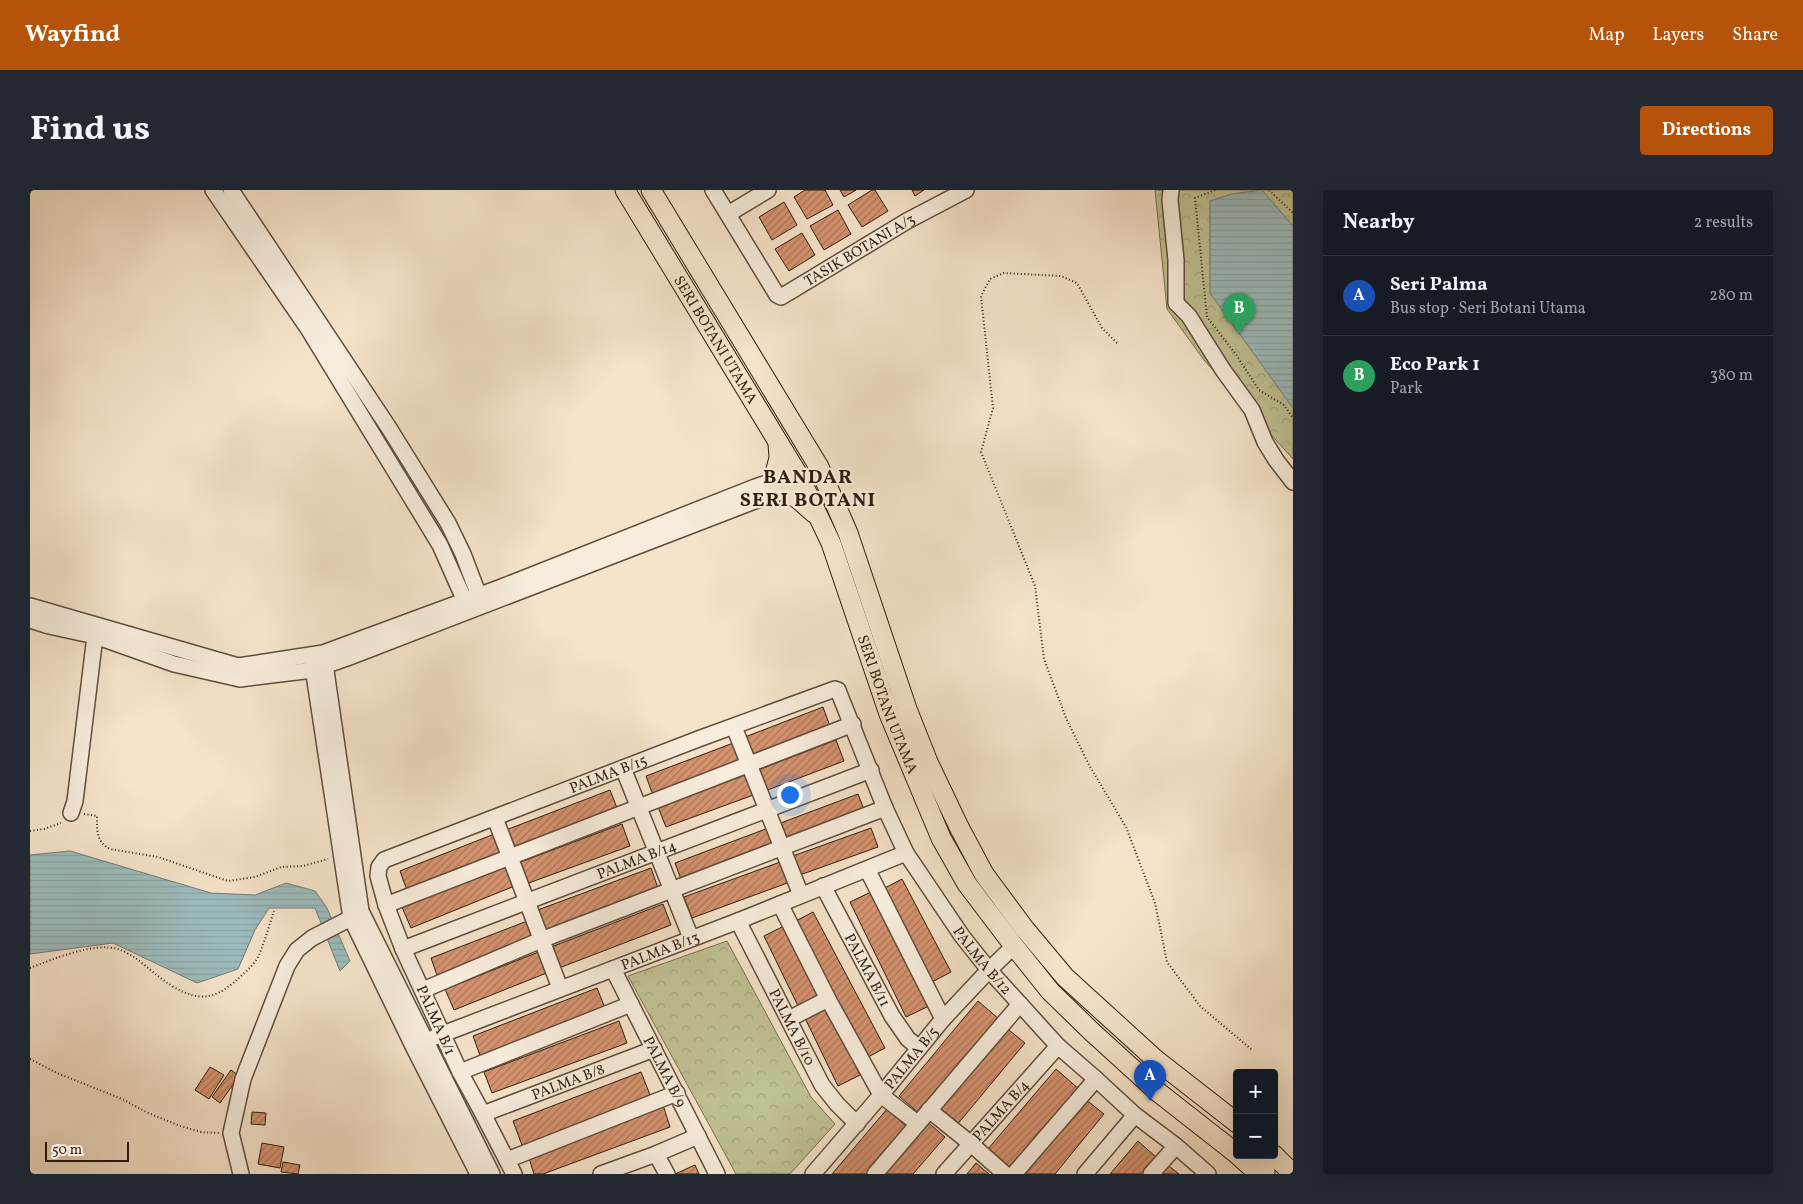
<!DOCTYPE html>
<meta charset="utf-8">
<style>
body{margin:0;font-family:Vollkorn,serif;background:#242831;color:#f1f3f6}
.controls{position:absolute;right:15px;bottom:15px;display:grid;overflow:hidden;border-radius:5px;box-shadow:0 5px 20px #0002}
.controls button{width:45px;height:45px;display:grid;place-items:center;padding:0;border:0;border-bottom:1px solid #363941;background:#171b24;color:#f1f3f6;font:25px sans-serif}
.scale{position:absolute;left:15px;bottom:12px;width:84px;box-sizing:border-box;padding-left:5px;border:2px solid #301d0c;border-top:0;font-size:14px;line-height:18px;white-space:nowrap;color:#301d0c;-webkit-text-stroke:4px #f8eddd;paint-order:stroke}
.you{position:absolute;left:759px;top:604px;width:18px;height:18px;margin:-12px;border:4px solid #fff;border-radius:50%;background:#1a73e8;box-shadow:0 0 0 8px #1a73e833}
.badge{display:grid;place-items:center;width:32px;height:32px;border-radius:50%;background:#b45309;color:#fff;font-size:16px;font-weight:700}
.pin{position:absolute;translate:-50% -41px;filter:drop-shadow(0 1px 2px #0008)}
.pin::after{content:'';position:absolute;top:26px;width:18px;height:15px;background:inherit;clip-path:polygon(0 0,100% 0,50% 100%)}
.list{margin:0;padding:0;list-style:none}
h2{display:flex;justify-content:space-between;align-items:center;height:65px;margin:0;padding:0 20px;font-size:21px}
h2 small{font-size:16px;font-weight:400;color:#9ea1a6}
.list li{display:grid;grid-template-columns:32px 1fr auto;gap:15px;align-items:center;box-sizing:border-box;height:80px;padding:0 20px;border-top:1px solid #363941}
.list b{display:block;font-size:19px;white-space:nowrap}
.list p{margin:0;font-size:16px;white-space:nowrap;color:#9ea1a6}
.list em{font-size:16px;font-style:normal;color:#9ea1a6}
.map{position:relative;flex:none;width:1263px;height:984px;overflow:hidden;border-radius:5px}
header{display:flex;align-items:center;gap:30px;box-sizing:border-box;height:70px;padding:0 25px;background:#b45309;color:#fff}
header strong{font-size:24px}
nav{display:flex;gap:28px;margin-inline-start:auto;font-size:18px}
.intro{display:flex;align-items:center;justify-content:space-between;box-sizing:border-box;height:120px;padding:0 30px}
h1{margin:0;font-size:35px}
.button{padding:12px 22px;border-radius:5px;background:#b45309;color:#fff;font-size:18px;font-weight:700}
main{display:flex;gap:30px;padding:0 30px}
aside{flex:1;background:#171b24;border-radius:5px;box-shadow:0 5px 20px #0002}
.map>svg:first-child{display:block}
</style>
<header>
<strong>Wayfind</strong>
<nav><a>Map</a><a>Layers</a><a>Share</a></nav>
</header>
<div class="intro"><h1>Find us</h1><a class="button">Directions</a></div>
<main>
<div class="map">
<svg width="1263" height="984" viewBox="0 0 1263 984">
<defs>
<pattern id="forest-crowns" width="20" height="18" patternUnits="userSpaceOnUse" patternTransform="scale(1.25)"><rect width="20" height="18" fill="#c0c294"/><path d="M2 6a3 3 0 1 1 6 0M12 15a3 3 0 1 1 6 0" fill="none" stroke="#a5a67e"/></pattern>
<pattern id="water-rules" width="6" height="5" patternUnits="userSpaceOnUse" patternTransform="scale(1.25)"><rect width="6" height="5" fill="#9dbdbd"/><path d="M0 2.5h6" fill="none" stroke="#88a2a1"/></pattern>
<pattern id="building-hatch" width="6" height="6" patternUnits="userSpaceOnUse" patternTransform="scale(1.25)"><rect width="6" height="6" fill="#d69370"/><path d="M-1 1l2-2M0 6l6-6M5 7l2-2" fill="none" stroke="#ae775a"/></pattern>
</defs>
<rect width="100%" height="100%" fill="#f5e3ca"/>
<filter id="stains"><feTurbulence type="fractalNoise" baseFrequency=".004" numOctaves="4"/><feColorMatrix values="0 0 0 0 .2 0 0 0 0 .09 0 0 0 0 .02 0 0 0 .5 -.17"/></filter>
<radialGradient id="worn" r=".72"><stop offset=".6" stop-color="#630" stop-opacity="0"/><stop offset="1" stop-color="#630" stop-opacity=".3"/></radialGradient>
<path fill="url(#forest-crowns)" stroke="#787050" d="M1125,0H1263V269L1174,170L1137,119Z
M697,751L781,907L805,934L760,984H706L598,786Z"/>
<path fill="url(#water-rules)" stroke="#717d76" d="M1232,0L1263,36V218L1180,103V11L1202,4Z
M40,661L181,703L225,705L256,693L285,701L297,718L320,771L310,781L285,718H239L225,740L208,779L167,793L83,753L0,764V665Z"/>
<path fill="url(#building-hatch)" stroke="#301d0c" d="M775,0H795L803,15L777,29L764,7Z
M810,0H826L814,7Z
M842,0H845L858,21L832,37L818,15Z
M882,0H894L885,6Z
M754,12L767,35L742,50L729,27Z
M808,20L821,44L794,60L780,36Z
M772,43L785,65L759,81L745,59Z
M793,517L801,539L723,568L715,547Z
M806,550L814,571L735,601L728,580Z
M706,552L714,573L624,608L616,586Z
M718,584L726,604L636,637L628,617Z
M580,600L589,623L484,663L476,640Z
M828,604L836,625L756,655L748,634Z
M592,634L600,656L496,694L488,673Z
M741,637L749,659L653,695L645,673Z
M841,638L848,657L767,686L760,667Z
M467,643L476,666L378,703L370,681Z
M753,671L760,692L662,728L654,707Z
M478,674L487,695L381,738L372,717Z
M621,678L630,704L515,747L505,721Z
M872,689L921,782L902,792L853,699Z
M843,701L899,816L876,827L820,712Z
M633,714L641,735L529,778L521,757Z
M783,722L855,858L836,868L764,732Z
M500,730L507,751L408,788L401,768Z
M756,735L791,807L769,818L734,746Z
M511,761L519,782L424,820L415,799Z
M567,798L577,823L452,871L443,846Z
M948,811L969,829L890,924L869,906Z
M796,815L830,885L808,896L774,826Z
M589,831L597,853L462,903L454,882Z
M974,836L995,853L926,936L905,919Z
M180,877L194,885L179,909L165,900Z
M1026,879L1050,900L983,980L958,959Z
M201,880L209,886L190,913L182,907Z
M611,882L622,910L493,958L483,931Z
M1055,909L1074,924L1025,984H993Z
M633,915L640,937L513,984H504L498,965Z
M857,919L877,937L836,984H802Z
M222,922L236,923L235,935L221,934Z
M895,930L915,947L883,984H849Z
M1108,951L1127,968L1114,984H1080Z
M232,953L254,957L250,978L228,974Z
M253,972L270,975L268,984L251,982Z
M946,973L959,984H937Z
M1135,973L1149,984H1126Z
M665,975L669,984H645Z"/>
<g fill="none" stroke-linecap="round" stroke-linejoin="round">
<g stroke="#614e3c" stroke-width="18">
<g id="minor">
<path d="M183,0L279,140L410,355L438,418"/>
<path d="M201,0L359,238L418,333L433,364L452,414"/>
<path id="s1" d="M683,0L747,105L751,107L877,31L936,0"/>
<path d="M1141,0L1140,10L1146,70V113L1159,126L1193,180L1222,220L1235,252L1246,270L1263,292"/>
<path d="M698,24L738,0"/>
<path d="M0,416L208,476L293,463L469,398L725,297L743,291L754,290"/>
<path d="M0,430L19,436L65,446L144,474L210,489L283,480L317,468L722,312L754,301L770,288"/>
<path d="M294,467L331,721L462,984"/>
<path d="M282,471L321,728L383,856L448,984"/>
<path d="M704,537L771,705"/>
<path d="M593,578L661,748"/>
<path d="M41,623L45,611L65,446"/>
<path d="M465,628L530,798"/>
<path d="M837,679L913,829"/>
<path id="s2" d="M793,696L862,826L878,849L889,858"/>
<path d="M750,714L798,809L851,905L887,933"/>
<path d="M356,715L823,534"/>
<path id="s3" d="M708,731L792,895L807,914L827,934"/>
<path id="s4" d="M373,759L841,580"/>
<path id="s5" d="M583,779L687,984"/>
<path d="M393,800L511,750L855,618"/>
<path d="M759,829L798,809"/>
<path id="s6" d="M405,847L708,731L876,663"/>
<path d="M430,882L601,814"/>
<path d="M899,920L940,953L975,984"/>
<path id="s7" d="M453,924L624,859"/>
<path d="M626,964L637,984"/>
<path d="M477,970L647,903"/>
<path d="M211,984L201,943L213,889L257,776L267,760L282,748L321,728"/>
<path id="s8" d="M484,984L453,924L430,882L373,759L356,715L348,686L349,677L354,670L671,548L805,499L808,500L809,503L855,618L876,663L932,746L959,780L1028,856L1066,889L1105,925L1146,956L1178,984"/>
<path d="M571,984L626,964L668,946"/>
<path id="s9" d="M783,984L851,905L913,829L959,780L984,756"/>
<path d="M845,984L990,814"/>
<path id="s10" d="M914,984L1028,856"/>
<path d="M984,984L1066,889"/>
<path d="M1055,984L1105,925"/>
<path d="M1121,984L1146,956"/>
</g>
</g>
<g stroke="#301d0c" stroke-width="21">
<g id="major">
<path id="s11" d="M595,0L770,288L801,353L859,524L911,648L937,694L984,756L1020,801L1061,841L1128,902L1207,964"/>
<path d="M621,0L789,277L818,343L877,519L898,572L929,637L954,684L994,738L1035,787L1125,869L1207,933"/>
<path d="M743,291L749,268L748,253"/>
<path d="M754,301L768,309L784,323"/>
<path d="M1208,965L1229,984"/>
<path d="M1229,965L1235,980V984"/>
<path d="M1244,965L1263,984"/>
</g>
</g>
<path stroke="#301d0c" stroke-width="2" stroke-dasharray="1 2.5" stroke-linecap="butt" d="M1185,0L1165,8L1177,127L1207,166L1229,200L1254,215L1263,228
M1239,0L1263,23
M1087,153L1072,138L1047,93L1031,86L974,83L960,89L951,106L963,218L951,262L1005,396L1014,469L1036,528L1059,575L1096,637L1125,713L1137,772L1170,816L1222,860
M54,624L67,626C67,639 66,652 80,659L128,667L198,691L225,687L251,677L273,676L298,669
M0,641L14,639L31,633
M0,778C23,769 64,752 88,759C107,765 125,786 142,796C172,814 188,808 212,785C218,780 226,772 229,765C235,751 239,736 244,721
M0,869L27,883L92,909L116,922L150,936L171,942L189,943"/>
<use href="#minor" stroke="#f8eddd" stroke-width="15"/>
<use href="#major" stroke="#f5e3ca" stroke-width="19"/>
</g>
<g text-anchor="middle" stroke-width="4.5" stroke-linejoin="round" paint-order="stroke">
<g font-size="15" fill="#301d0c" stroke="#f8eddd">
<text dy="5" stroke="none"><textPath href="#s1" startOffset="219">TASIK BOTANI A/3</textPath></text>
<text dy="5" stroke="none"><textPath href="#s11" startOffset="175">SERI BOTANI UTAMA</textPath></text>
<text dy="5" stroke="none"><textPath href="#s11" startOffset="580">SERI BOTANI UTAMA</textPath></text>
<text dy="5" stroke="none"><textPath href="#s8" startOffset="586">PALMA B/15</textPath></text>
<text dy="5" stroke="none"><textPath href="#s4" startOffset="250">PALMA B/14</textPath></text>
<text dy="5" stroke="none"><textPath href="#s6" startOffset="241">PALMA B/13</textPath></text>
<text dy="5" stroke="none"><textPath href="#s8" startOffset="1140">PALMA B/12</textPath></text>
<text dy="5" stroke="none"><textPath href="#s2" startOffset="95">PALMA B/11</textPath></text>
<text transform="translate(406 830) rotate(66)" y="5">PALMA B/1</text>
<text dy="5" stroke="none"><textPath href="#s3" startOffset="119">PALMA B/10</textPath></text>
<text dy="5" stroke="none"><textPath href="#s9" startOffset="152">PALMA B/5</textPath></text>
<text dy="5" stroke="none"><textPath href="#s5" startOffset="115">PALMA B/9</textPath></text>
<text dy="5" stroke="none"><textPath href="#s7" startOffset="91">PALMA B/8</textPath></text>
<text dy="5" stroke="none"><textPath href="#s10" startOffset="85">PALMA B/4</textPath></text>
</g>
<g font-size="20" font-weight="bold" letter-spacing="1" fill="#301d0c" stroke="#f8eddd">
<text x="778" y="293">BANDAR<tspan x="778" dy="23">SERI BOTANI</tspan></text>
</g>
</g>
<rect width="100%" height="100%" filter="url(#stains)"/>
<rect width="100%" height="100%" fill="url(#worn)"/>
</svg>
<div class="controls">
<button>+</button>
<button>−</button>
</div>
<div class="scale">50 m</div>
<div class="you"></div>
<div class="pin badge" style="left:1120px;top:911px;background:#1a4fb4">A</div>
<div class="pin badge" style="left:1209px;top:144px;background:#2e9e5b">B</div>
</div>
<aside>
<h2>Nearby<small>2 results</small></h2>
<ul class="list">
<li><span class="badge" style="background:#1a4fb4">A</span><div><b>Seri Palma</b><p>Bus stop · Seri Botani Utama</p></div><em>280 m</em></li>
<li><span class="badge" style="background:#2e9e5b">B</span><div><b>Eco Park 1</b><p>Park</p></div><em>380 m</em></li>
</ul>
</aside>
</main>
